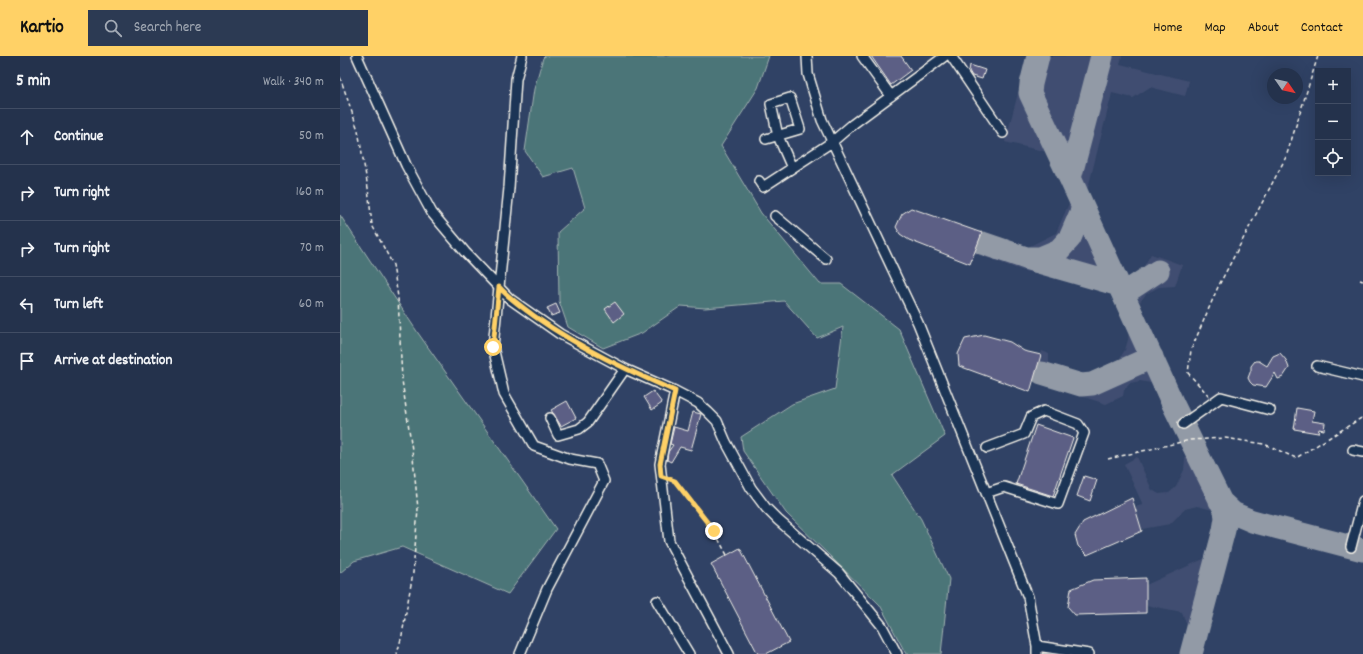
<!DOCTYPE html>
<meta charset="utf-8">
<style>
body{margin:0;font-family:Dekko,sans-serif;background:#2c3a53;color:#f1f3f6}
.controls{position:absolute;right:12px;top:12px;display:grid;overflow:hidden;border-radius:0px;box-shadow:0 4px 16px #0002}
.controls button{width:36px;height:36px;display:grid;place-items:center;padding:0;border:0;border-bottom:1px solid #414d64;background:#24324c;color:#f1f3f6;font:20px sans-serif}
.compass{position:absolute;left:927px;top:12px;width:36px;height:36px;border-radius:50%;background:#24324c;box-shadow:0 4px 16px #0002;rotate:124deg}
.stop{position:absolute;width:12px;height:12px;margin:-9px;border:3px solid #ffd166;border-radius:50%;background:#fff}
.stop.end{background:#ffd166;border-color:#fff;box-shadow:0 1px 4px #0008}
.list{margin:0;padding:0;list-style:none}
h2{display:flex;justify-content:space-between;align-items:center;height:52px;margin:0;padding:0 16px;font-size:17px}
h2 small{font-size:13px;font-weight:400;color:#a3aab5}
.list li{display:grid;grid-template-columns:26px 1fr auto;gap:12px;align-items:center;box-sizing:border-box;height:56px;padding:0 16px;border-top:1px solid #414d64}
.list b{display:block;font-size:15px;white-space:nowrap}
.list em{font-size:13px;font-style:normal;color:#a3aab5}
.icon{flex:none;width:22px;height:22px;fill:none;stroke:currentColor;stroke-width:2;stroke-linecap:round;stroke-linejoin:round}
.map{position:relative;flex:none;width:1023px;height:598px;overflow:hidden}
header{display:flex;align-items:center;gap:24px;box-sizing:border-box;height:56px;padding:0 20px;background:#ffd166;color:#111}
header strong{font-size:19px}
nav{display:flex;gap:22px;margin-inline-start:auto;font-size:14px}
.search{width:280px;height:36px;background:#2c3a53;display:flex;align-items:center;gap:10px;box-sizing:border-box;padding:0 14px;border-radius:0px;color:#a3aab5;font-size:15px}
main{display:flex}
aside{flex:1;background:#24324c}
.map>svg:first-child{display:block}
</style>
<header>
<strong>Kartio</strong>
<div class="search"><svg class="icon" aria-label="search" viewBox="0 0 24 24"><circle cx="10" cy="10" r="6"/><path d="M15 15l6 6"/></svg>Search here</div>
<nav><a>Home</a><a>Map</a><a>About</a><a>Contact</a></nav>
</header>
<main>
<aside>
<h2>5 min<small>Walk · 340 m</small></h2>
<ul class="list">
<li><svg class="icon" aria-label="ahead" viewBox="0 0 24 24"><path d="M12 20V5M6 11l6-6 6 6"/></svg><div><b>Continue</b></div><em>50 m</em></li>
<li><svg class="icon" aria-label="right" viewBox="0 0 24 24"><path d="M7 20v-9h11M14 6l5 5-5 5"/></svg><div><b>Turn right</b></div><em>160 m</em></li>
<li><svg class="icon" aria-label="right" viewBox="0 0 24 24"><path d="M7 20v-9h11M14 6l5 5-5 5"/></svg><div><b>Turn right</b></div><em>70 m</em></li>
<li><svg class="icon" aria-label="left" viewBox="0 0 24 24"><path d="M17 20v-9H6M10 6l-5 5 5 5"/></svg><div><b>Turn left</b></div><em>60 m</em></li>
<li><svg class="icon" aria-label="arrive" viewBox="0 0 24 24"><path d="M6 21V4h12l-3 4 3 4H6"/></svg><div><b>Arrive at destination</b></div></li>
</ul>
</aside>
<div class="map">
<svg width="1023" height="598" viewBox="0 0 1023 598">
<rect width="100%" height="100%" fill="#304265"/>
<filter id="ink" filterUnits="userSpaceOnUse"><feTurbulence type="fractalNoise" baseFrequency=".025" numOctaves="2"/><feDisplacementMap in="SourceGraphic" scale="8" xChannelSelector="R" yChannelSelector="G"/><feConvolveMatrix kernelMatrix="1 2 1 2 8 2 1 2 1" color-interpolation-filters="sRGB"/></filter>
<g filter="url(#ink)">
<path fill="#414e71" d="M688,0H782L780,8L849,25L845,40L810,31L793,42L772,37L748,132L731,143L769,231L709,212L701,217H693L684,215L634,197L640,181L684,193L716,177L731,143L707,96L665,86Z
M811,198L842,209L835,230L819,231L806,238L800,246L787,222L796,224Z
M789,271L816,328L800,325L790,327L784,334L783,340L766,348L694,325L702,295L709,298V312L746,323L778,305L785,294L788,284Z
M846,393L873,454L857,450L845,453L830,468L802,473L794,451L803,449L784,408L797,401L812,434L819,438L829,437L836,431L844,414Z
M868,501L843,598H840L847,570L842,556L806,549V529Z"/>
<path fill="#4c7478" stroke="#a0b2b0" d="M205,0H429L418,32L381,90L421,157L480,228H501L559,273L605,380L552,419L581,463L609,523L601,598H566L540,549L446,457L403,395L401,381L452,348L495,333L503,271L477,282L444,245L365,252L341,250L302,277L263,292L228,271L219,245L218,176L245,152L233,112L203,121L185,95L194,33L203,2Z
M0,159L78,277L216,473L168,538L62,491L14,505L0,517Z"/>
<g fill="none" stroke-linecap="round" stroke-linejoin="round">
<path stroke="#929aa6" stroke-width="23" d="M698,0L691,28L690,37L730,122
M762,0L730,122L833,348L885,454L886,462L884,474L851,598
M642,187L686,202H700L719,194L730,182L743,152
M688,203L779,229
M783,238L818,215
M702,317L741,329L752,328L812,301
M880,445L893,457L912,465L1023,494"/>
</g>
<path fill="#5b5f85" stroke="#f4f1e8" d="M531,0H561L571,14L551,29Z
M630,9L645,14L642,23L632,20L629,15Z
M571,152L642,177L630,208L569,184L560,178L556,171L562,158Z
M275,246L284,258L274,266L265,253Z
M216,248L220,257L211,260L207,252Z
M644,279L670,286L684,295L701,299L690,336L619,310L618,298L625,283Z
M940,297L946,304L949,312L943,321L938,323L935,317L926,331L913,329L910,326L908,322L911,314V310L915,305H919L927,310L933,300Z
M313,335L322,347L312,354L304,341Z
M227,345L236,362L221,370L211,354Z
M957,352L974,355L972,365L985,367L984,374L979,373L978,377L954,373Z
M353,356L361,358L351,394L340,391L331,406L327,404L328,396L333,389L330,388L334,371L348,375Z
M696,369L733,382L713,440L676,428Z
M744,420L757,424L750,445L737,440Z
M792,442L802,475L747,499L738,490L735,479L743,466Z
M400,492L449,586L426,598H418L371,508Z
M806,522V557L735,559L728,551L731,533L753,524Z"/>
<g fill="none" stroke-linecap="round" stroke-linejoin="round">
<g stroke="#f4f1e8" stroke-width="12">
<path id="minor" d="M17,0L66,109L92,157L125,196L170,243L220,278L285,313L335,335L358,347L368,356L377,365L386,386L411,432L426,452L438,464L499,517L542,570L557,598
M467,0L468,18L482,64L578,267L688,541L697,590V598
M522,0L551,40
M611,0L663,77
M426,83L460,73L450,42L431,48L438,80L452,112
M419,125L423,131L492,86L513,68L605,0
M435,160L486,203
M977,310L1023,321
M335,335L320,408L329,485L389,598
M210,362L218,379L239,373L248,366L285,313
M843,368L881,341L930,354
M1013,394L1023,396
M646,437L664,431L718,448L744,377L738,368L704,355L691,361L684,378L647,392
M1011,491L1023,445
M317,545L349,598
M697,590L749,598
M180,598L207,533L264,425L257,408L230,403L194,390L164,338L153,291L169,132L176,23L182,0"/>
</g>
<path stroke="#f4f1e8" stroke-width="1.5" stroke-dasharray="4 3" stroke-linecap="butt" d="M0,21L18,74L28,132L32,169L53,209L58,241L62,324L73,401L78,453L73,517L62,579L57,598
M1020,224L1023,225
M869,340L848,317L851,294L878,231L946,101L978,0
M768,403L850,384L885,382L924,388L956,402L1023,361
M331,423L335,425L374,475L387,499"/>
<use href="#minor" stroke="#1d3557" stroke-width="9"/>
</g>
</g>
<g fill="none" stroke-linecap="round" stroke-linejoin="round" filter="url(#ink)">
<path stroke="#ffd166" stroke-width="5" d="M153,291L159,231C170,243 183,252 197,262C240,292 287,314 335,335L320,408L321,420L335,425L374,475"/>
</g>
</svg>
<div class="controls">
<button>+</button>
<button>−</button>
<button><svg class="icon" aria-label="locate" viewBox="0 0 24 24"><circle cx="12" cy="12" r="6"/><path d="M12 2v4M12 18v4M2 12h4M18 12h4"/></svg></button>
</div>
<svg class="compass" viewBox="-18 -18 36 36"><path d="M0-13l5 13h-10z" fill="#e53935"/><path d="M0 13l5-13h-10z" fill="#a3aab5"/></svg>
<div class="stop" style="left:153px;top:291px"></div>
<div class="stop end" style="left:374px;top:475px"></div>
</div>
</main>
